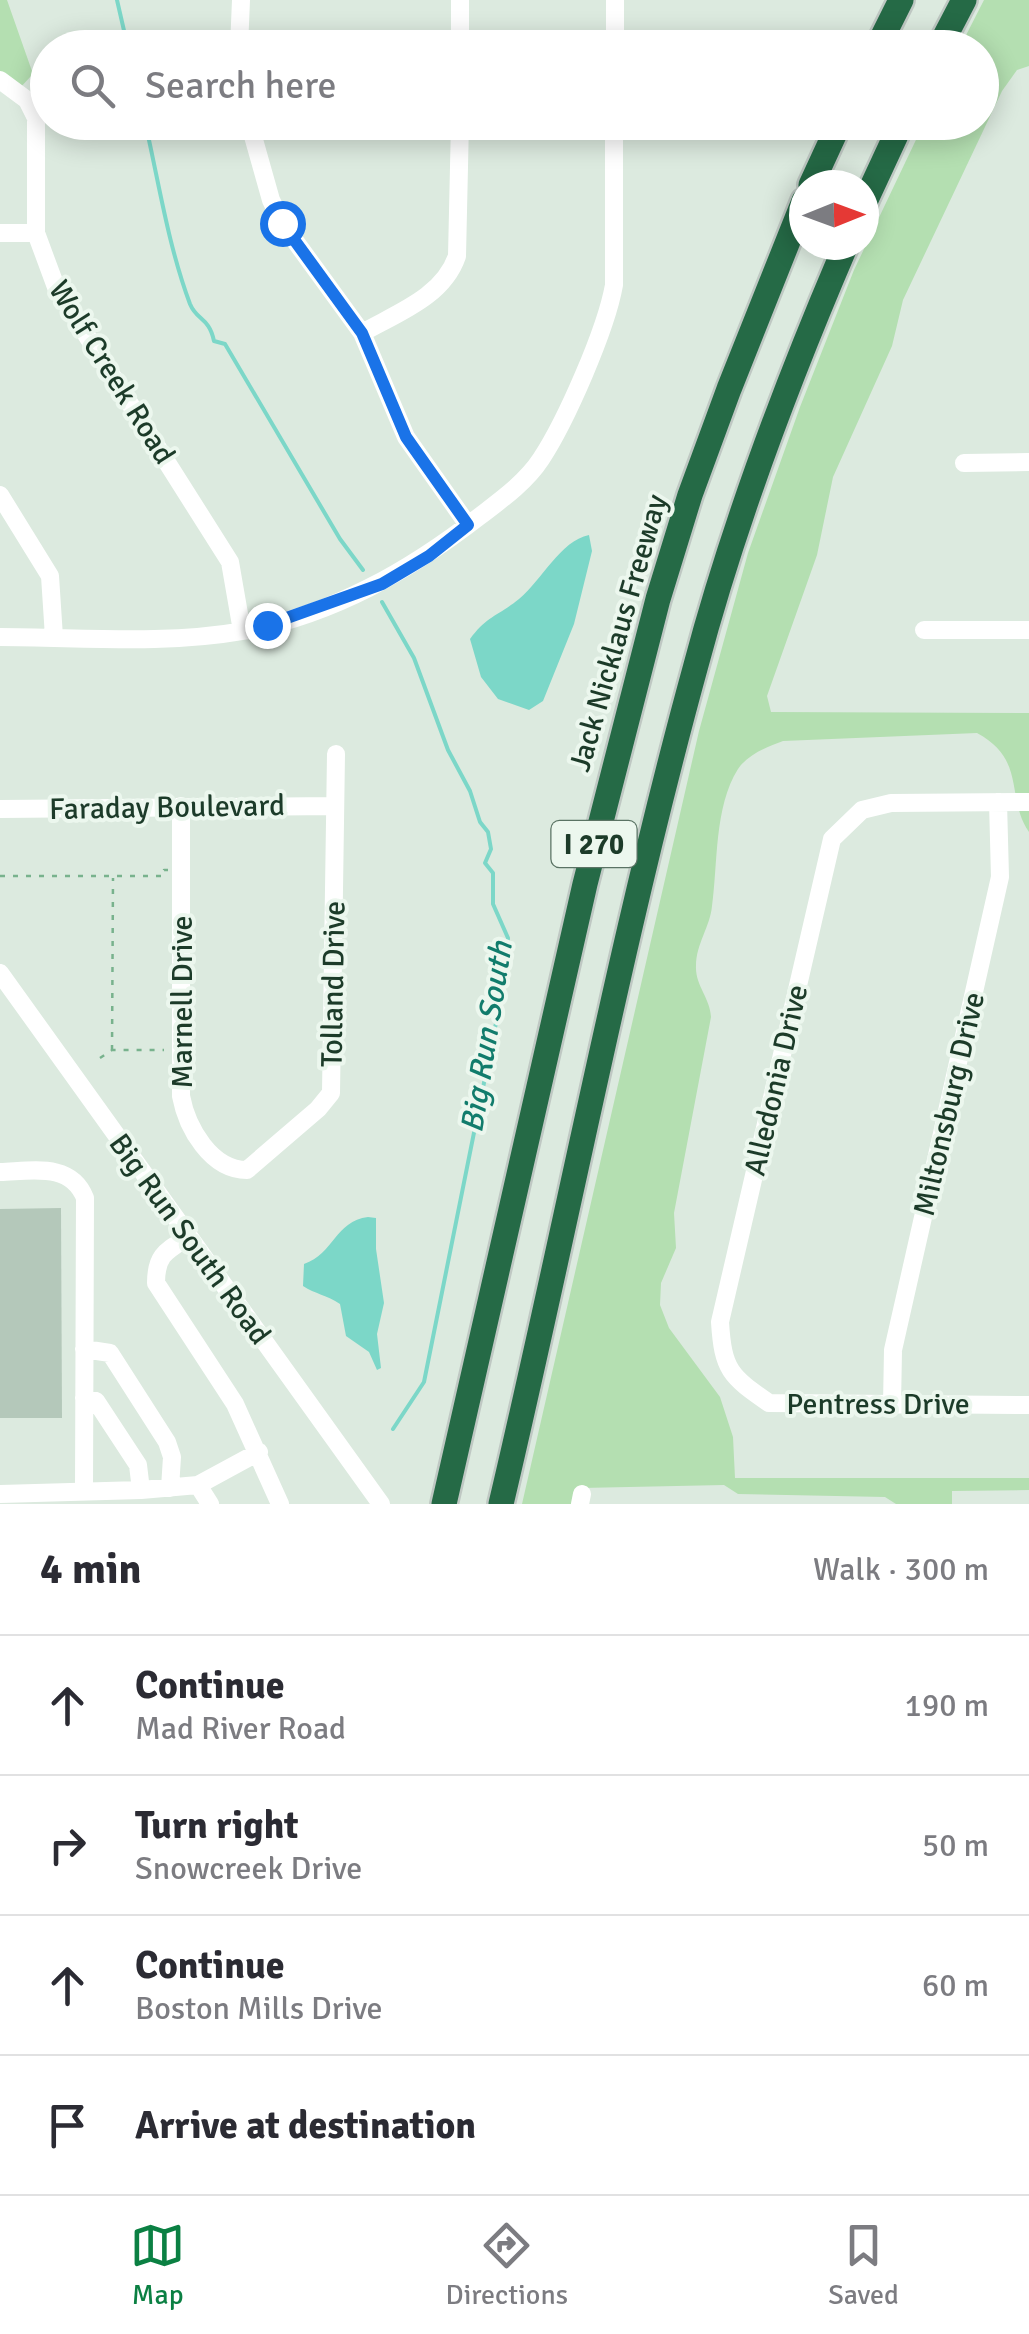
<!DOCTYPE html>
<meta charset="utf-8">
<style>
body{margin:0;font-family:Signika,sans-serif;background:#f2f2f3;color:#2b2b33}
.compass{position:absolute;left:789px;top:170px;width:90px;height:90px;border-radius:50%;background:#fff;box-shadow:0 5px 25px #0003;rotate:89deg}
.stop{position:absolute;width:30px;height:30px;margin:-22px;border:8px solid #1a73e8;border-radius:50%;background:#fff}
.stop.end{background:#1a73e8;border-color:#fff;box-shadow:0 2px 10px #0008}
.list{margin:0;padding:0;list-style:none}
h2{display:flex;justify-content:space-between;align-items:center;height:130px;margin:0;padding:0 40px;font-size:42px}
h2 small{font-size:32px;font-weight:400;color:#7c7c81}
.list li{display:grid;grid-template-columns:65px 1fr auto;gap:30px;align-items:center;box-sizing:border-box;height:140px;padding:0 40px;border-top:2px solid #e1e1e2}
.list b{display:block;font-size:38px;white-space:nowrap}
.list p{margin:0;font-size:32px;white-space:nowrap;color:#7c7c81}
.list em{font-size:32px;font-style:normal;color:#7c7c81}
.icon{flex:none;width:55px;height:55px;fill:none;stroke:currentColor;stroke-width:2;stroke-linecap:round;stroke-linejoin:round}
.map{position:relative;flex:none;width:1029px;height:1504px;overflow:hidden}
.search{position:absolute;background:#fff;box-shadow:0 5px 25px #0003;left:30px;right:30px;top:30px;height:110px;display:flex;align-items:center;gap:25px;box-sizing:border-box;padding:0 35px;border-radius:55px;color:#7c7c81;font-size:38px}
.sheet{height:690px;background:#fff}
nav{display:flex;justify-content:space-around;align-items:center;box-sizing:border-box;height:140px;border-top:2px solid #e1e1e2;background:#fff;font-size:28px;color:#7c7c81}
nav a{display:grid;justify-items:center;gap:5px}
nav .on{color:#0b8043}
.map>svg:first-child{display:block}
</style>
<div class="map">
<svg width="1029" height="1504" viewBox="0 0 1029 1504">
<rect width="100%" height="100%" fill="#dceadf"/>
<path fill="#b4dfb1" d="M0,0H7L33,74L18,90L0,88Z
M984,0H1029V66L1017,70L1002,91L903,300L892,346L833,477L817,555L767,696L771,712L1029,713V832C1005,797 1027,760 977,733L783,741C767,747 748,754 738,769C714,807 718,864 712,906C710,927 696,944 696,966C695,985 710,998 711,1017L674,1213L676,1248L661,1283L660,1305L669,1328L720,1397L733,1437L735,1478H1029V1490L952,1491V1504H896L885,1497L738,1494L724,1485L581,1488L576,1504H522L699,731L748,553L800,407L854,270L924,123L982,122V48L960,47Z"/>
<path fill="#7cd7c8" d="M589,535L592,551L574,624L543,701L529,710L498,699L481,677L470,639C487,616 498,616 519,599C542,580 560,541 589,535Z
M368,1217L376,1218V1249L384,1303L377,1334L381,1368L377,1370L369,1352L346,1336L340,1304C327,1295 315,1294 303,1286L304,1264C334,1254 335,1221 368,1217Z"/>
<g fill="none" stroke-linecap="round" stroke-linejoin="round">
<path stroke="#7cd7c8" stroke-width="4" d="M117,0L128,48
M145,122C159,183 168,245 190,304C197,321 209,317 214,341L225,344L340,539L363,570
M382,602L414,658L448,750L470,791L480,822L488,832L491,849L485,863L493,873V904L508,938L502,993L424,1382L393,1429"/>
</g>
<path fill="#b4c8ba" d="M61,1208L62,1418H0V1209Z"/>
<g fill="none" stroke-linecap="round" stroke-linejoin="round">
<g stroke="#bfc8c3" stroke-width="30">
<path id="highway" d="M877,48L901,0
M939,48L964,0
M811,185L840,122
M864,204L902,122
M444,1504L585,884L658,599L690,495L729,389L804,201
M501,1504C567,1225 620,941 696,665C734,522 788,380 846,245"/>
</g>
<path stroke="#78b28d" stroke-width="2.5" stroke-dasharray="5 8" stroke-linecap="butt" d="M0,876H163L164,870H168
M112,1050L113,878
M100,1058L112,1050H164"/>
<path stroke="#fff" stroke-width="18" d="M239,48L241,0
M460,48V0
M615,48V0
M0,80L27,100L36,118V233L56,287L230,562L242,631
M249,122L271,200L282,223L362,333L406,437L468,525
M0,233H36
M362,333C397,313 443,297 457,256L460,122
M964,463L1029,462
M0,495L50,576L54,637
M924,630H1029
M0,637C80,637 164,645 243,631C332,615 409,571 480,516C501,500 526,482 541,459C566,421 606,330 614,285V122
M1029,802L891,803L862,810L832,839L720,1322C723,1370 730,1376 769,1403L1029,1405
M181,806V1096C187,1128 211,1170 247,1170L318,1109L331,1093L336,754
M0,809L335,806
M0,973L381,1504
M0,1172C32,1171 71,1162 85,1198L84,1492
M188,1237C166,1251 156,1255 156,1283L235,1404L280,1504
M84,1349L110,1353L167,1442L172,1457L170,1488
M84,1398L96,1401L138,1465L141,1490
M892,1405L893,1350L1000,877L998,802
M198,1485L210,1504
M0,1494L141,1490L198,1485L259,1452
M580,1504L582,1494"/>
<use href="#highway" stroke="#256a46" stroke-width="25"/>
</g>
<g fill="none" stroke-linecap="round" stroke-linejoin="round">
<path stroke="#1a73e8" stroke-width="12" d="M267,625L382,584L429,556L468,525L406,437L362,333L282,223"/>
</g>
<g text-anchor="middle" stroke-width="8" stroke-linejoin="round" paint-order="stroke">
<rect fill="#ecf7ee" stroke="#5a7364" stroke-width="2.5" x="551.5" y="821" width="85" height="46" rx="8"/>
<g font-size="28" font-weight="bold" fill="#1c3b29">
<text x="594" y="854">I 270</text>
</g>
<g font-size="30" fill="#1c3b29" stroke="#ecf7ee">
<text transform="translate(112 372) rotate(58)" y="10">Wolf Creek Road</text>
<text transform="translate(618 633) rotate(-74)" y="10">Jack Nicklaus Freeway</text>
<text transform="translate(167 807) rotate(-1)" y="10">Faraday Boulevard</text>
<text transform="translate(333 984) rotate(-89)" y="10">Tolland Drive</text>
<text transform="translate(182 1002) rotate(-90)" y="10">Marnell Drive</text>
<text transform="translate(776 1080) rotate(-77)" y="10">Alledonia Drive</text>
<text transform="translate(949 1104) rotate(-77)" y="10">Miltonsburg Drive</text>
<text transform="translate(190 1239) rotate(54)" y="10">Big Run South Road</text>
<text x="878" y="1414">Pentress Drive</text>
</g>
<g font-size="32" font-style="italic" fill="#117c6c" stroke="#ecf7ee">
<text transform="translate(486 1037) rotate(-81)" y="11">Big Run South</text>
</g>
</g>
</svg>
<svg class="compass" viewBox="-18 -18 36 36"><path d="M0-13l5 13h-10z" fill="#e53935"/><path d="M0 13l5-13h-10z" fill="#7c7c81"/></svg>
<div class="stop" style="left:282px;top:223px"></div>
<div class="stop end" style="left:267px;top:625px"></div>
<div class="search"><svg class="icon" aria-label="search" viewBox="0 0 24 24"><circle cx="10" cy="10" r="6"/><path d="M15 15l6 6"/></svg>Search here</div>
</div>
<section class="sheet">
<h2>4 min<small>Walk · 300 m</small></h2>
<ul class="list">
<li><svg class="icon" aria-label="ahead" viewBox="0 0 24 24"><path d="M12 20V5M6 11l6-6 6 6"/></svg><div><b>Continue</b><p>Mad River Road</p></div><em>190 m</em></li>
<li><svg class="icon" aria-label="right" viewBox="0 0 24 24"><path d="M7 20v-9h11M14 6l5 5-5 5"/></svg><div><b>Turn right</b><p>Snowcreek Drive</p></div><em>50 m</em></li>
<li><svg class="icon" aria-label="ahead" viewBox="0 0 24 24"><path d="M12 20V5M6 11l6-6 6 6"/></svg><div><b>Continue</b><p>Boston Mills Drive</p></div><em>60 m</em></li>
<li><svg class="icon" aria-label="arrive" viewBox="0 0 24 24"><path d="M6 21V4h12l-3 4 3 4H6"/></svg><div><b>Arrive at destination</b></div></li>
</ul>
</section>
<nav>
<a class="on"><svg class="icon" aria-label="map" viewBox="0 0 24 24"><path d="M3 6l6-2 6 2 6-2v14l-6 2-6-2-6 2zM9 4v14M15 6v14"/></svg>Map</a>
<a><svg class="icon" aria-label="directions" viewBox="0 0 24 24"><path d="M12 3l9 9-9 9-9-9zM9 14v-3h6M13 9l2 2-2 2"/></svg>Directions</a>
<a><svg class="icon" aria-label="saved" viewBox="0 0 24 24"><path d="M7 4h10v16l-5-4-5 4z"/></svg>Saved</a>
</nav>
